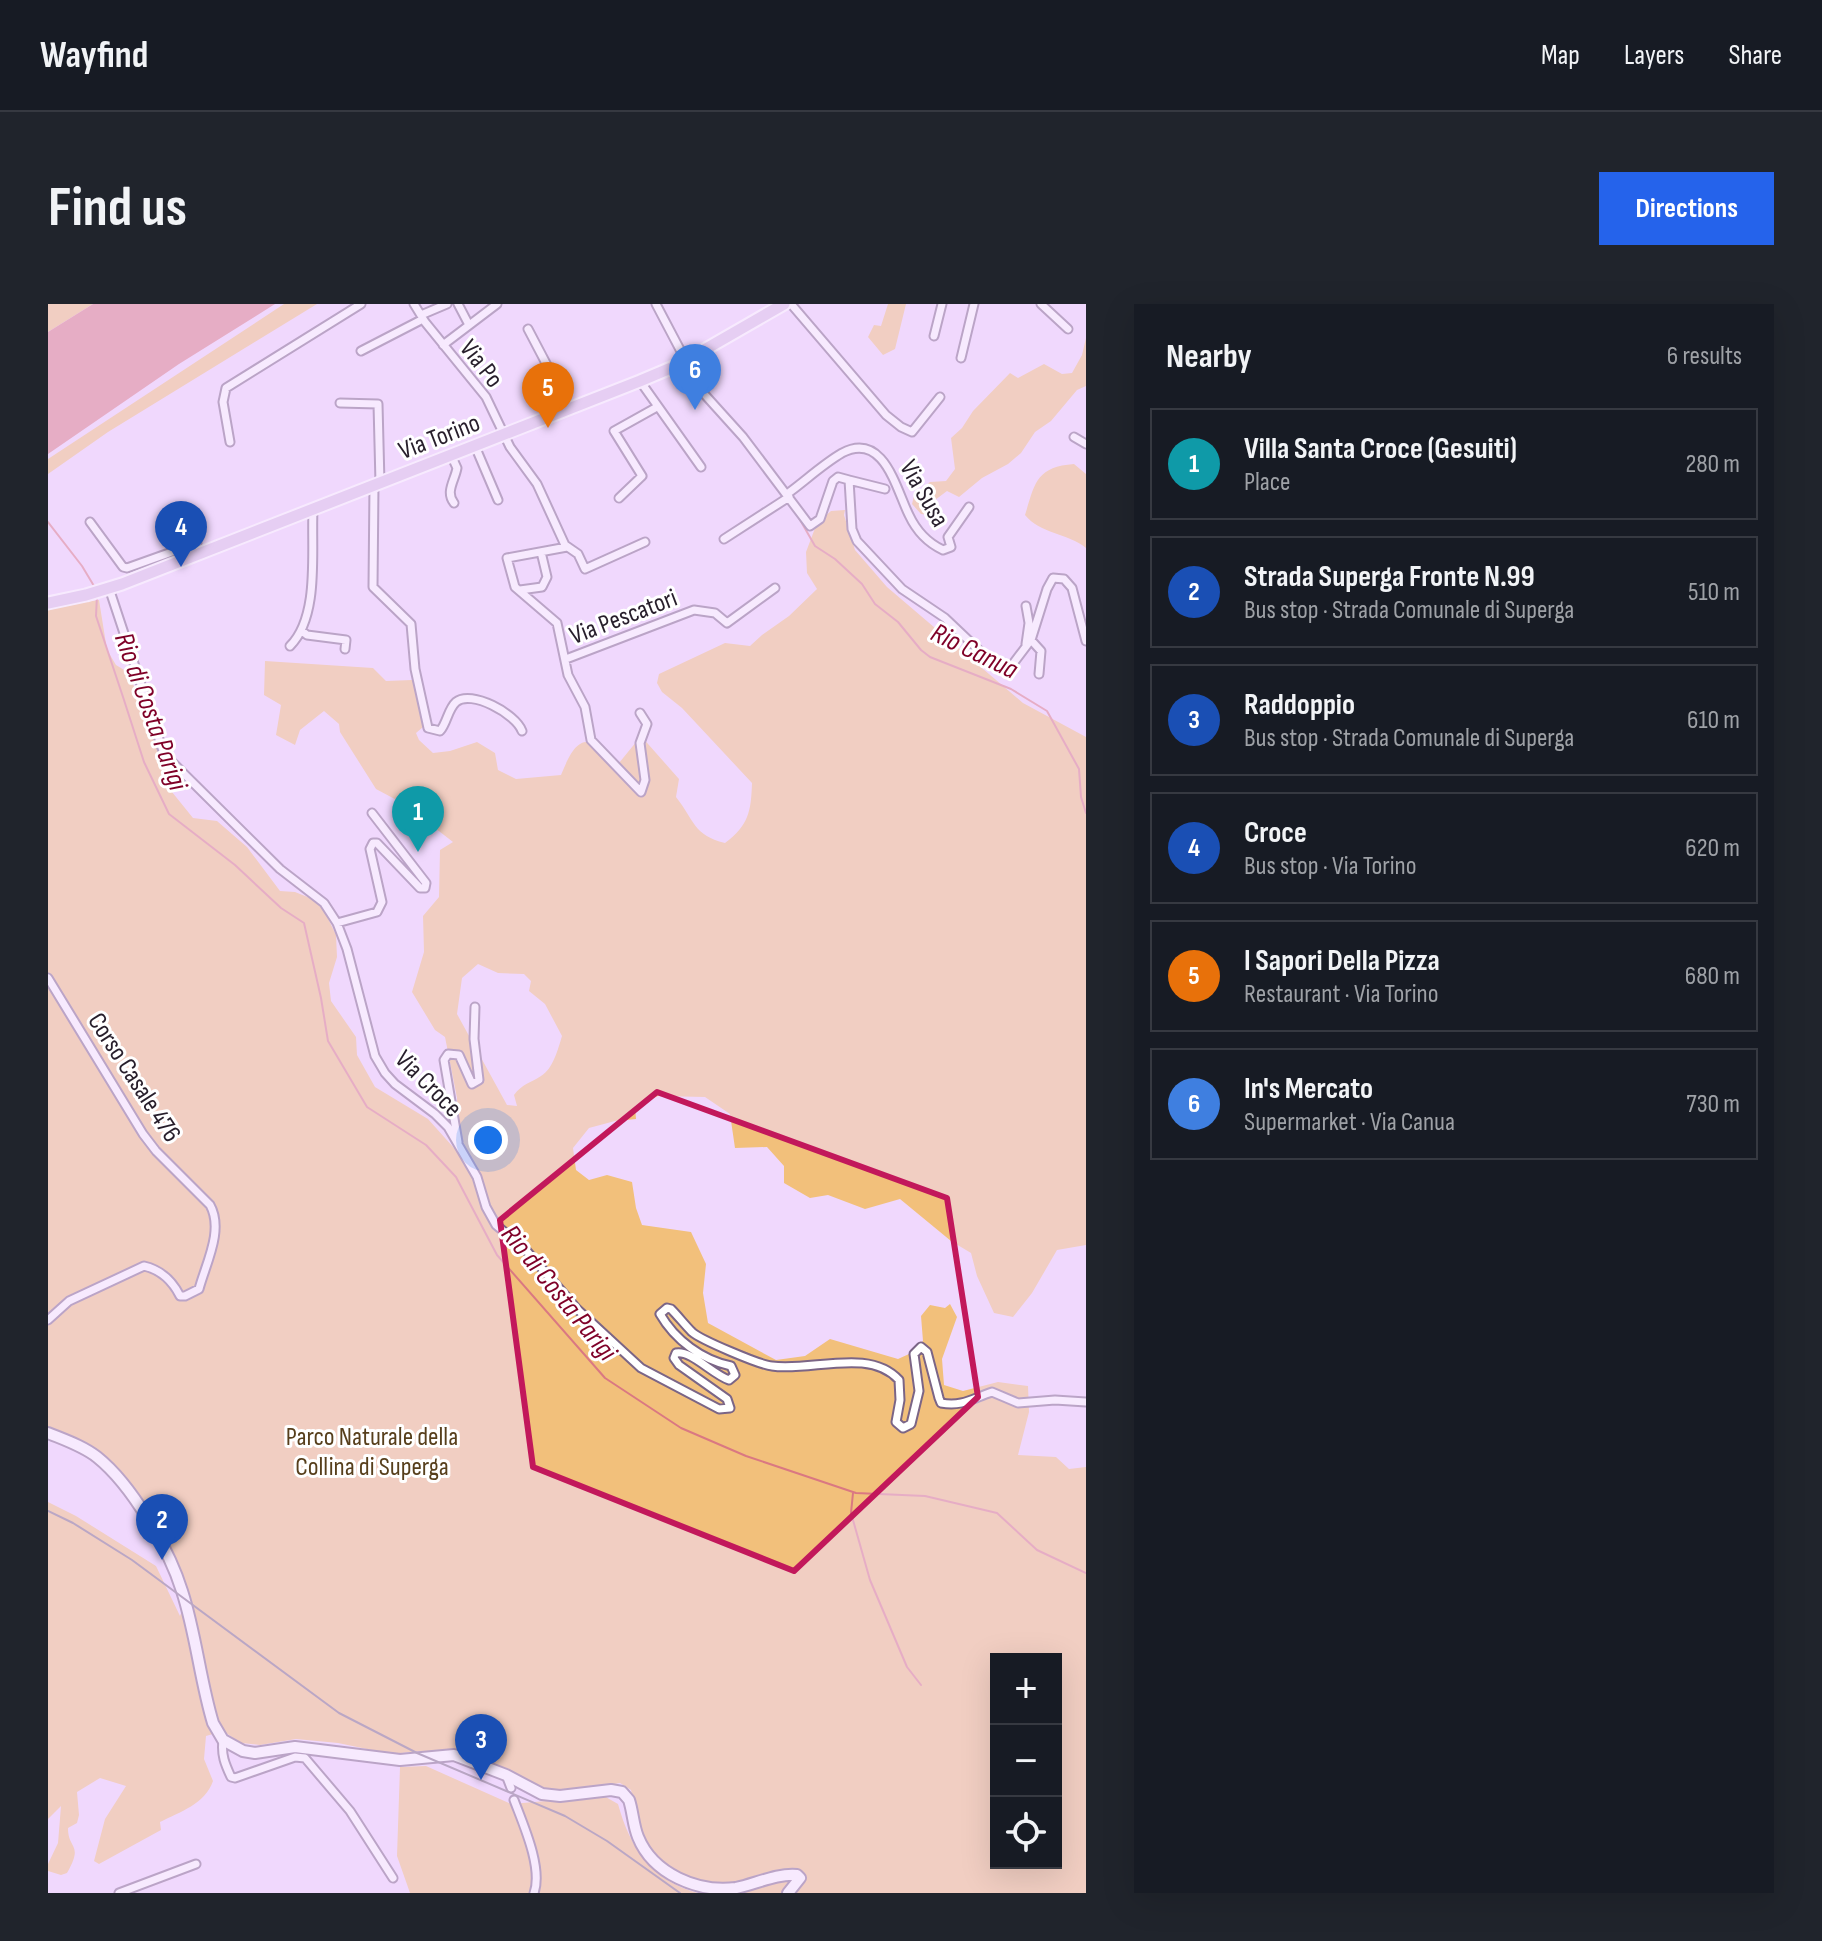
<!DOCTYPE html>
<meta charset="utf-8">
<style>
body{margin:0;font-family:"Sofia Sans Condensed",sans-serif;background:#20242c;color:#f1f3f6}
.controls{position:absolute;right:24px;bottom:24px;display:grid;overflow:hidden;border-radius:0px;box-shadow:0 8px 32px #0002}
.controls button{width:72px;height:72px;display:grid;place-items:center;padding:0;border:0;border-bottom:2px solid #363941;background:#171b24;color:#f1f3f6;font:40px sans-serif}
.you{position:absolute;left:440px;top:836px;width:28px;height:28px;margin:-20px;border:6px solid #fff;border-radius:50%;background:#1a73e8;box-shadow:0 0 0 12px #1a73e833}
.badge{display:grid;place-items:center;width:52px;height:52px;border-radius:50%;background:#2563eb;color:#fff;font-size:26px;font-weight:700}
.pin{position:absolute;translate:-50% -66px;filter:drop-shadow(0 2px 4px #0008)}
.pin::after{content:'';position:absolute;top:42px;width:28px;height:24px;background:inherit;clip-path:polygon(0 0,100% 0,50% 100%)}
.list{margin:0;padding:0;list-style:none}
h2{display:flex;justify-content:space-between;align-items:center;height:104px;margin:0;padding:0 32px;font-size:34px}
h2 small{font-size:26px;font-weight:400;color:#9ea1a6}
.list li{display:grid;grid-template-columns:52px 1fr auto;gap:24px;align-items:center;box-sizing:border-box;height:112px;margin:0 16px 16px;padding:0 16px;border:2px solid #363941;border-radius:0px}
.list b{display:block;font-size:30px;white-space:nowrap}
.list p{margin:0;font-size:26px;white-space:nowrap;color:#9ea1a6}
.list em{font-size:26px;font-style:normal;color:#9ea1a6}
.icon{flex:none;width:44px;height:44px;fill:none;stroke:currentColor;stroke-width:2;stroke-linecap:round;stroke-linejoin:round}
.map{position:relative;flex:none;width:1038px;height:1589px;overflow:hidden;border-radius:0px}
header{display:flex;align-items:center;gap:48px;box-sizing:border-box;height:112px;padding:0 40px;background:#171b24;border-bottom:2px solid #363941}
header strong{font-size:38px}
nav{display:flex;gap:44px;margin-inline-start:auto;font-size:28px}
.intro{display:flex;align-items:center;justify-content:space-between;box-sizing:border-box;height:192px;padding:0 48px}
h1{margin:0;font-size:56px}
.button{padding:20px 36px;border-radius:0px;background:#2563eb;color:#fff;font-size:28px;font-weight:700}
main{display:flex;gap:48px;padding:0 48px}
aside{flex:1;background:#171b24;border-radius:0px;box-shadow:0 8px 32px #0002}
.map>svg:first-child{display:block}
</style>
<header>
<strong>Wayfind</strong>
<nav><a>Map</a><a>Layers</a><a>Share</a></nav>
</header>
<div class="intro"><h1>Find us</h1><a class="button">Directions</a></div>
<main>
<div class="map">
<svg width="1038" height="1589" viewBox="0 0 1038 1589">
<rect width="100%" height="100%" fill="#f0d8fd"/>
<path fill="#f2c07b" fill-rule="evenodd" d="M0,0H45L0,28Z
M236,0H269L60,128L0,170V155Z
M840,0H858L847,45L835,51L820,33L826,21L833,22Z
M1038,34V82L1029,86L1003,117L987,128L973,149L960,160L934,174L911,193L899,187L887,196L882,211L873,210L864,200L866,192L882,178L898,177L907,165L903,134L914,124L925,107L962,69L970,74L996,60L1014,70L1024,69L1034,51Z
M1026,160L1038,170V244C1020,229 992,230 977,211C987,179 988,163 1026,160Z
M797,206L796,211L807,246L839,283L975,399L1038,433V941L1009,946L984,989L965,1013L946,1009L929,972L923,949L903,937L852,895L817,905L780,891L762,894L736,879V862L719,843L687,844L682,810L657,793L610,792L587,802L588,815L567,817L541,824L525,844L528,866L541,876L559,871L584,878L588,904L594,921L643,928L658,960L655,989L660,1019L728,1056L757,1052L782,1035L850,1055L861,1050L875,1037L873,1012L882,1001L897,1004L902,1000L909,1013L894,1055L896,1081L915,1087L950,1078L980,1082L981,1108L970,1151L1008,1153L1021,1165L1038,1163V1589H676L612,1560L593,1532L583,1486L572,1479L549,1483L498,1487L457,1467L385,1452L374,1447L343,1450L290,1439L248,1435L212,1441L193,1439L175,1427L158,1432L156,1455L165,1477C157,1500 132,1508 112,1518L113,1526L51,1560L46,1557L57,1515L78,1482L52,1474L29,1488L31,1511L29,1519L20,1524C20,1546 36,1539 19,1569L13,1571L0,1567V1560L10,1539L13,1502L0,1515V1198L28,1212L108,1262L132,1312L140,1291L101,1205L66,1166L0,1126V303L51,296L59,346L68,361L81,369L105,434L118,458L124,488L145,514L169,517L199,543L232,587L247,588L272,598L288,631L289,653L281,679L283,697L308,733L309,751L327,783L380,815L406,844L414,833L410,821L409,794L397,733L387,726L364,688L376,648L375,612L391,593L392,546L405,538L356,500L328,485L292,428L291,420L276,407L252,426L247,441L228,431L233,401L216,391L217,357L325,364L338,377L364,376L378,400L382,417L368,429L371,436L385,449L402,447L429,438L447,449L450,466L468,475L513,471C520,455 529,427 552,442C559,447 563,454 571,459L593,432L631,475L628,493C647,517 645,531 677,539C701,521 703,507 704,479L634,404L614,388L609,379L611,370L677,339L702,342L714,331L741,312L769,285L759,269L758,248L769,219L783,207ZM430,660L450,669L476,670L483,677L481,687L497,700L514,732C510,745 505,765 493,772C482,779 474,780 466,791L469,802L459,801L409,710L414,674ZM948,1355H1008V1559H948Z
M378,1462L463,1500L556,1492L570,1500C582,1544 604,1577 650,1589H362L349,1552L352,1463Z"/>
<path fill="#da7882" d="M45,0H227L131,60L0,150V28Z"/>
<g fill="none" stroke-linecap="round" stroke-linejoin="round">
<path stroke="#da7882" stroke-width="2" d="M747,207L767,242L787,255L814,280L827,300L850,318L873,346L882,353L963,385L999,407L1031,465L1033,493L1038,509
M0,218L34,262L46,282
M49,291L48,312L76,396L96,458L121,510L187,561L233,604L256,619L273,694L280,737L319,803L378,841L408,873L449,951L557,1074L633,1124L698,1152L808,1189L877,1192L949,1209L989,1246L1038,1269
M805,1189L803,1209L822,1276L859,1363L873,1381"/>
<g stroke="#7b6586" stroke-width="11">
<path id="street" d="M366,0L377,18L438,93L462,143L489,180L517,241L530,250L537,265L597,238
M410,0L421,21
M608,0L638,57
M743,0L838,111L853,123L864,128L892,93
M993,0L1020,25
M373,11L399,0
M480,25L522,105
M886,32L894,0
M395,41L449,0
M313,47L375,15
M913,54L926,0
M630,61L695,133L762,222L772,215L785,177L790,173L801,176L804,225L809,237L854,285L897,314L936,351L954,364L961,365L983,336L999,285L1005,274L1016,275L1024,284L1038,337
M592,77L653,163
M292,99L330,100L332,179
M1026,133L1038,140
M182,138L175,98L178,84L313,0
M427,142L450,196
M403,151L409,164C407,176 397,188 406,199
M801,176L837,185
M326,181L325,283L363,320L367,365L380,424L392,427C399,419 400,405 408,398C423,385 468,410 474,427
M739,190C757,177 775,160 794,149C836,127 848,185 861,211C868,226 880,239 895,246L903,243L900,233L921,203
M571,194L594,172L566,127L609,103
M42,218L75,263L79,264L149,239
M676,235L741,193
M519,243L459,254L467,283L509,319L520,371L537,403L543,436L593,488L597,476L592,439L599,420L592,409
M61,284L116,450L232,565L276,599L289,619L299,645L327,752L337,769L347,780L387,810L400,823L429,873L438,903L448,921L477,945L529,1005L593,1064L671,1105L682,1104L679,1095L631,1061L626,1054L628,1049C643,1046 664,1070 681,1076L687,1071L683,1062C654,1056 627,1036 612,1010L619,1004L623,1005C630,1012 637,1021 644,1028C653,1036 712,1061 724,1062C763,1068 821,1043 851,1076L852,1096L848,1118L855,1124L863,1120L871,1087L866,1050L873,1043L879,1048L891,1094L893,1099C915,1103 925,1094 944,1088L970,1099L1007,1096L1038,1098
M472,286L494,283L499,273L493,248
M254,327L259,331L298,336L297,345
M983,336L993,347L991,370
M978,340L981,319L978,302
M242,342C272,312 263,246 265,206
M518,355L646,306L667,309L679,319L727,284
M289,619L329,608L334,598L322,545L325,539H329L372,584H377L378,579L324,509
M0,674L95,830L108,847L162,901C176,926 158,959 151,985L137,992H132C124,976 113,966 96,962L21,997L0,1016
M410,838L396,756L400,750L411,751L424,780L431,776L426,735L427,703
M175,1436C173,1451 177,1460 183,1473L187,1474L247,1453L257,1454L302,1507L345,1574
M458,1471L463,1484
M466,1496C475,1520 495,1564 486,1589
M71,1589L148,1560"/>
</g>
<g stroke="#7b6586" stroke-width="14">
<path id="secondary" d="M0,1129C17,1136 35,1142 49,1153C84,1181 121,1245 134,1287C148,1330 152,1376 165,1419L175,1436L195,1447L207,1449L247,1443L352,1456L406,1451L458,1471L494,1490L512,1492L563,1486L574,1488L581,1496C585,1508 585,1521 590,1533C605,1570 650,1589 688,1584C707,1580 730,1569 749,1571L752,1574L740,1589"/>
</g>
<g stroke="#fff" stroke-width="15">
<path id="primary" d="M0,299L38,291L74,280L592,77L630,61L736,0"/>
</g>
<use href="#street" stroke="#fff" stroke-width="7"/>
<use href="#secondary" stroke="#fff" stroke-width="10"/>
<use href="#primary" stroke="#dac2e6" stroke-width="11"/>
<path stroke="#796a81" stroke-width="2" d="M0,1207L25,1219L84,1256L291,1409L369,1449L517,1512L559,1537L632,1589"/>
</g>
<path d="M0 0H1038V1589H0ZM609,788L899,894L930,1093L746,1267L485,1163L452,916Z" fill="#f0d8fd" fill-opacity=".55" fill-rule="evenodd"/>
<path fill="none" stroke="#c2185b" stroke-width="6" stroke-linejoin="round" d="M609,788L899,894L930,1093L746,1267L485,1163L452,916Z"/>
<g text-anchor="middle" stroke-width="6" stroke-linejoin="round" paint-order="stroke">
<g font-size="26" fill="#271e2b" stroke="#fff">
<text transform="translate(434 59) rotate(52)" y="9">Via Po</text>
<text transform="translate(391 132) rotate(-21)" y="9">Via Torino</text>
<text transform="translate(877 189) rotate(60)" y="9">Via Susa</text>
<text transform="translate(575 312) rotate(-21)" y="9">Via Pescatori</text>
<text transform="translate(87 773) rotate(57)" y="9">Corso Casale 476</text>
<text transform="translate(381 779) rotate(45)" y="9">Via Croce</text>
</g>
<g font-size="26" fill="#573f1c" stroke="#fff">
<text x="324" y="1141">Parco Naturale della<tspan x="324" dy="30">Collina di Superga</tspan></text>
</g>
<g font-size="28" font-style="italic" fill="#7f0128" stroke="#fff">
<text transform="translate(927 346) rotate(26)" y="10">Rio Canua</text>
<text transform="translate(104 407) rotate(70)" y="10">Rio di Costa Parigi</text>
<text transform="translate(512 988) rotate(51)" y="10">Rio di Costa Parigi</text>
</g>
</g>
</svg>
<div class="controls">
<button>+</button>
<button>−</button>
<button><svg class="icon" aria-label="locate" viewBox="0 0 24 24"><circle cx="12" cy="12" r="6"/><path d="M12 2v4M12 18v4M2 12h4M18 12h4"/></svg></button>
</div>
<div class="you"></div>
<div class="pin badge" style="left:370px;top:548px;background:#0f9aa8">1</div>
<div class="pin badge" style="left:114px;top:1256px;background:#1a4fb4">2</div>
<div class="pin badge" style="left:433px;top:1476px;background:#1a4fb4">3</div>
<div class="pin badge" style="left:133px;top:263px;background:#1a4fb4">4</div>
<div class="pin badge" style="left:500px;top:124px;background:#e8710a">5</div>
<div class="pin badge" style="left:647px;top:106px;background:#3f7fe0">6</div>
</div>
<aside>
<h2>Nearby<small>6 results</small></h2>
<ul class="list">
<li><span class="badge" style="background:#0f9aa8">1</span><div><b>Villa Santa Croce (Gesuiti)</b><p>Place</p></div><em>280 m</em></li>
<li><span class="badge" style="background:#1a4fb4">2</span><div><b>Strada Superga Fronte N.99</b><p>Bus stop · Strada Comunale di Superga</p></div><em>510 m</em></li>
<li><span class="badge" style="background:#1a4fb4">3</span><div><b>Raddoppio</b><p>Bus stop · Strada Comunale di Superga</p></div><em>610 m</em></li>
<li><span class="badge" style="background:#1a4fb4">4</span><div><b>Croce</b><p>Bus stop · Via Torino</p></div><em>620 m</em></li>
<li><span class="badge" style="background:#e8710a">5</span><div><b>I Sapori Della Pizza</b><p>Restaurant · Via Torino</p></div><em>680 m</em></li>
<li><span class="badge" style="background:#3f7fe0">6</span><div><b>In's Mercato</b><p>Supermarket · Via Canua</p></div><em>730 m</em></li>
</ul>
</aside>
</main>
